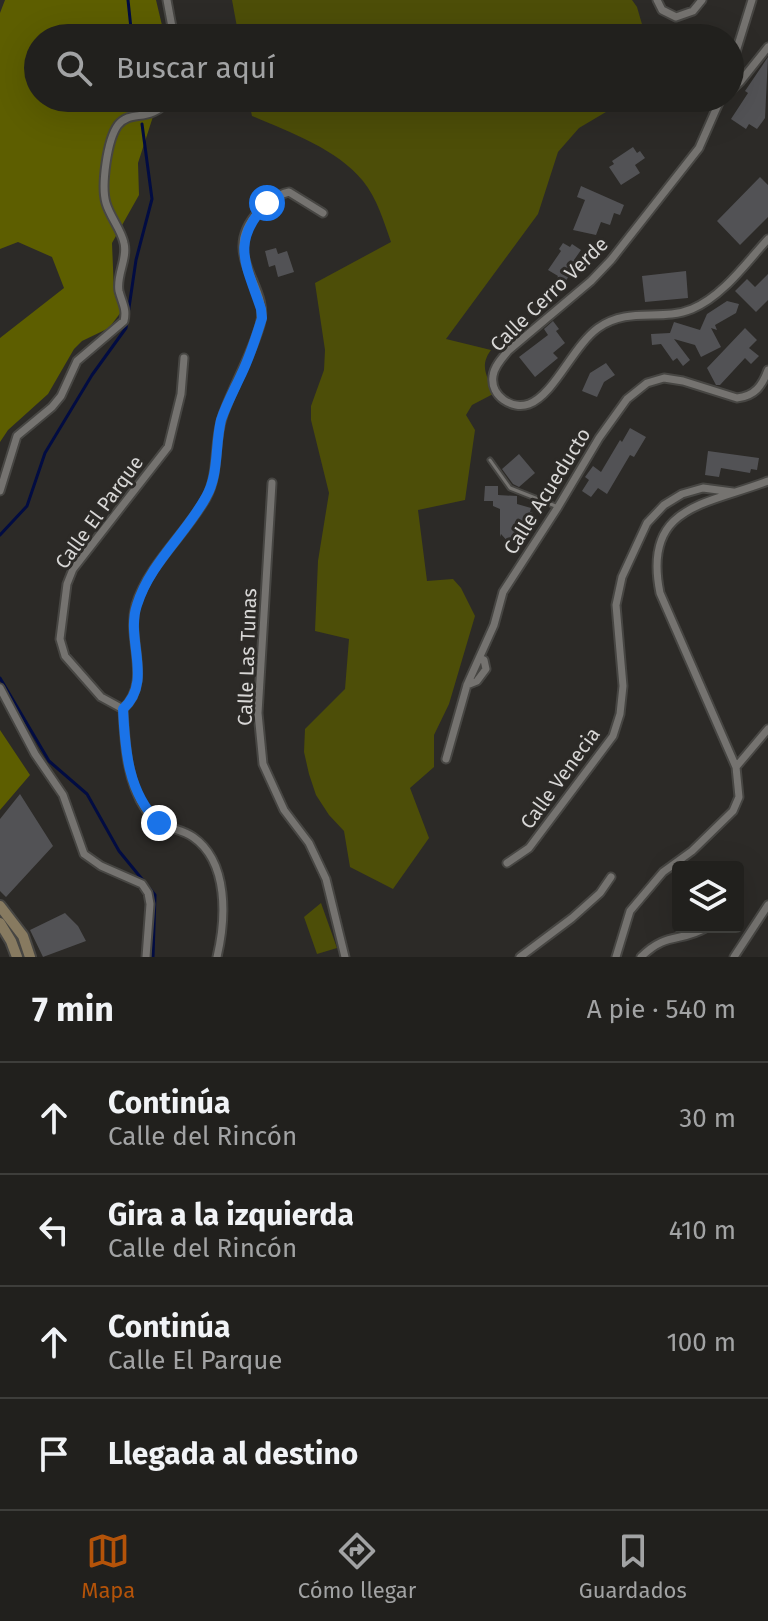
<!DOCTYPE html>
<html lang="es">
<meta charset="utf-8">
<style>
body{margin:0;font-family:"Fira Sans",sans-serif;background:#2d2d2a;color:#f1f3f6}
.controls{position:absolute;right:24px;bottom:24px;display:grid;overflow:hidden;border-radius:8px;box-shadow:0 8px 32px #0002}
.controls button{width:72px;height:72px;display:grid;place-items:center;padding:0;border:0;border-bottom:2px solid #3e3e3b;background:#21201d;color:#f1f3f6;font:40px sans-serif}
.stop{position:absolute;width:24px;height:24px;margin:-18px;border:6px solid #1a73e8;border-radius:50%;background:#fff}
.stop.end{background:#1a73e8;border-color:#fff;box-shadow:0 2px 8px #0008}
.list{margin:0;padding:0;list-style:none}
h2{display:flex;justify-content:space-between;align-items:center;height:104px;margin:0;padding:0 32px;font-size:34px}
h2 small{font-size:26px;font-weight:400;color:#a2a3a4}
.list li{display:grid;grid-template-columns:52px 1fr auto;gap:24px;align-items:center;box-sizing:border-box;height:112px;padding:0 32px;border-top:2px solid #3e3e3b}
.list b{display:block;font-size:30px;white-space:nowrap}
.list p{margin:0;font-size:26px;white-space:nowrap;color:#a2a3a4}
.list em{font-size:26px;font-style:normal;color:#a2a3a4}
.icon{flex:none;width:44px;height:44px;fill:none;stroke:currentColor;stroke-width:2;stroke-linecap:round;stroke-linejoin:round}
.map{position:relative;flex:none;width:768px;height:957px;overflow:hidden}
.search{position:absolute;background:#21201d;box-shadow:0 8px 32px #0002;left:24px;right:24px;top:24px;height:88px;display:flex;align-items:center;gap:20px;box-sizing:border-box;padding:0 28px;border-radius:44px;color:#a2a3a4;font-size:30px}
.sheet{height:552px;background:#21201d}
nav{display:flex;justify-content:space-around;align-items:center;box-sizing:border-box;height:112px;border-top:2px solid #3e3e3b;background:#21201d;font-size:22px;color:#a2a3a4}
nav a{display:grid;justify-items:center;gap:4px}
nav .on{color:#b45309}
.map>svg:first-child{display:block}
</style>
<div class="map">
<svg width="768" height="957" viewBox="0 0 768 957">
<rect width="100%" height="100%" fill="#2c2a27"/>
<path fill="#4d4e08" d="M232,0H632L637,7L646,38H239Z
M248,98H638L637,106L611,109L579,128L558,152L538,214L446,339L491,350C479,366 487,377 495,393L472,405L466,415L475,430L465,500L418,510L427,581L453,579L461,588L475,616L449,704L434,735V767L410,788L429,838L393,889L350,867L344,831L329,815L316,795L309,774L304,752L305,729L345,689L349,639L315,631L318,561L329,493L311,420V406L324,370L325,350L315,283L391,242C384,222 377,198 363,181C337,149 289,132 252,116Z
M321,903L337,948L317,954L304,917Z"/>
<path fill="#5d5e00" d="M5,0H156L165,38H38V98H159L138,163L139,195L112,243L114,292L121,312L109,328L82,341L74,349L48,394L8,430L0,442V338L64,288L52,257L18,242L0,249V13Z
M0,730L30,775L0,810Z"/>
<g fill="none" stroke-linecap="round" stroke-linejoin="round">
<path stroke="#020c42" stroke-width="3" d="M128,0L132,38
M140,98L141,110
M0,535L27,506L45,453L92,375L126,328L136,260L152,199L142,124
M0,678L49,761L87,794L119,851L155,895L153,957"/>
</g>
<path fill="#525255" d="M768,57L765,118L757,129L749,124L746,129L731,119L748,93L745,91Z
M633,147L637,153L640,151L645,158L635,165L640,173L621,185L609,167L614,164L612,161Z
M760,177L768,185V217L740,245L717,221Z
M581,186L624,205L620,215L614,213L610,225L601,222L596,235L573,230L585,200L577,197Z
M563,243L570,247L572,244L581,250L574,260L583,266L576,277L571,273L561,288L554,283L558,276L548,270L561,251L559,249Z
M276,248L278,254L287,251L294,272L278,277L275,265L269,267L265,251Z
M686,271L688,298L645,302L642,276Z
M768,274V300L756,312L735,291L747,279L755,287Z
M727,301L739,304L736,313L715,325L717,330L711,328L721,347L701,357L695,345L674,339L690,360L683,366L677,358L673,361L661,344L652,345L651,334L670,333L674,322L700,330L707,314Z
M553,321L559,329L556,331L565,343L553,353L558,358L535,377L519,357L548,335L544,329Z
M745,328L757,340L749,348L759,356L751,364L745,358L720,385H716L707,368Z
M606,363L615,375L604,382L597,397L582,391L590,373Z
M630,428L646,437L634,457L630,455L607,494L598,488L591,497L582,491L589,480L585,477L593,466L601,472L620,440L622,442Z
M708,451L759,458L757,470L751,469L750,473L721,468L719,477L705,475Z
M519,454L535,473L519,487L513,484L502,469Z
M485,486H498V495L517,496V504L531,508L530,512L533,513L527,535L517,532L513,543H509L501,534L500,537V509L493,506V501H484Z
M20,794L53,846L6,897L0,891V819Z
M65,913L78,926L86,941L43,957L30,930Z"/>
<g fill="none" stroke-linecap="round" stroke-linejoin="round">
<g stroke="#474643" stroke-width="7">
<path id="service" d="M490,460L510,488L558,507"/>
</g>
<g stroke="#474643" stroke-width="11">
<path id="minor" d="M167,0L174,38
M657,0L662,10L676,17L693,11L702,0
M730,71L752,0
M730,91L740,82L768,47
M721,98L699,148L611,260L591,281L509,350C503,357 494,366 493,376C490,396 512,410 529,404C554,395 573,346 598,328C629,306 661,322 692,309C723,296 746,263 768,239
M184,358L181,394L168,447L73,569L67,584L60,639L65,656L101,697L123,709C125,743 126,780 146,810C159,830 177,826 193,837C229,862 226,919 217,957
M272,483L258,713L263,764L284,810L309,843L326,879L345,957
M0,491L17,436L52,407L61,396L77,361L124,321C127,309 122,303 119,291C116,275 128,259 124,243C121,229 110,217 106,203C101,186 107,140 118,125C132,108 149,125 170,98
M467,685L477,681L486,669L484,660L479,658
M0,688L35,754L63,795L84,854L101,866L142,884L148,893L150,904L146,957
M123,709C153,681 126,640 136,605C149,564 185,535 206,498C220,473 213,442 223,415C234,384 251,356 260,325C272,285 217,256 259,211C269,201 276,195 289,192L323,213
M446,759L467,685L494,625L503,592L558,507L599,438L627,399L647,383L664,378L683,381L737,398C755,396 762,386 768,370
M736,767L768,729
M507,863L529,848L613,736L620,714L623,686L616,605L622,577L647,523L664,505L682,494L703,488L733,492
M520,957L572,918L600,893L611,877
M616,957L630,911L663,872L692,851L733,811L739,797L736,767L660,593C642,505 706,505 768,481
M641,957C667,931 681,943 707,927
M734,957L768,905"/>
</g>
<g stroke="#474643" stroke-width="14">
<path id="secondary" d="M0,906L23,936L30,957
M0,923L11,941L17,957"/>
</g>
<use href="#service" stroke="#757370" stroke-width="3"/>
<use href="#minor" stroke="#757370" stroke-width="7"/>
<use href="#secondary" stroke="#877a60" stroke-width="10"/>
</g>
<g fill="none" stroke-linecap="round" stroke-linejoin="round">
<path stroke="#1a73e8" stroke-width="10" d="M159,823C128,793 125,750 123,709C154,681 125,640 137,605C150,563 186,534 206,497C219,475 215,445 221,420C226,405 234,390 241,375C250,357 256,337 262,318L261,309C246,264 230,242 267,203"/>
</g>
<g text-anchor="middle" stroke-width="6" stroke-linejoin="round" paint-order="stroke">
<g font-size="20" fill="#d8d7d6" stroke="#2c2a27">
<text transform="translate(549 294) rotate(-44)" y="7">Calle Cerro Verde</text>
<text transform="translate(547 491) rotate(-58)" y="7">Calle Acueducto</text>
<text transform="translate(99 512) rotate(-54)" y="7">Calle El Parque</text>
<text transform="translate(247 657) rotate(-88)" y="7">Calle Las Tunas</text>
<text transform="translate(560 778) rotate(-54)" y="7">Calle Venecia</text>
</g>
</g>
</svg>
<div class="controls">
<button><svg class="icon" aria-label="layers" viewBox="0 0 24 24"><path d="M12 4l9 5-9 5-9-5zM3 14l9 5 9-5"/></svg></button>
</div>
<div class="stop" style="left:267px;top:203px"></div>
<div class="stop end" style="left:159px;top:823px"></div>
<div class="search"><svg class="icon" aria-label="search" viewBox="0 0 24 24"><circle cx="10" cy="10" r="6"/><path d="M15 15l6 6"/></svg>Buscar aquí</div>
</div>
<section class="sheet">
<h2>7 min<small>A pie · 540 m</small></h2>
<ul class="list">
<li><svg class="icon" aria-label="ahead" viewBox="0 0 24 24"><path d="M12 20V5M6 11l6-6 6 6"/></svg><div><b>Continúa</b><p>Calle del Rincón</p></div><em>30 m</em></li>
<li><svg class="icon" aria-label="left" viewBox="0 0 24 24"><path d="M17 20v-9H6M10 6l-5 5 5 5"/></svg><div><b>Gira a la izquierda</b><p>Calle del Rincón</p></div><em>410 m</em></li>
<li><svg class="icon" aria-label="ahead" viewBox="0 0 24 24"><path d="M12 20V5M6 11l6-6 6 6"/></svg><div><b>Continúa</b><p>Calle El Parque</p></div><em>100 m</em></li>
<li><svg class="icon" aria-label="arrive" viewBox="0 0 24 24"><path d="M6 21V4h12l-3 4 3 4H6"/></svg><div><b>Llegada al destino</b></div></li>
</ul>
</section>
<nav>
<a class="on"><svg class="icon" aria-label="map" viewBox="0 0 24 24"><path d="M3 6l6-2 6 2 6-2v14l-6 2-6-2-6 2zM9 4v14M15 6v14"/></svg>Mapa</a>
<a><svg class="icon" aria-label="directions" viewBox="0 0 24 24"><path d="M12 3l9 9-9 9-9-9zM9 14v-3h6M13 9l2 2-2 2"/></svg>Cómo llegar</a>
<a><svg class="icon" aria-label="saved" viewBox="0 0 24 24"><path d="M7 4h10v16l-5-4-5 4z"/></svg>Guardados</a>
</nav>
